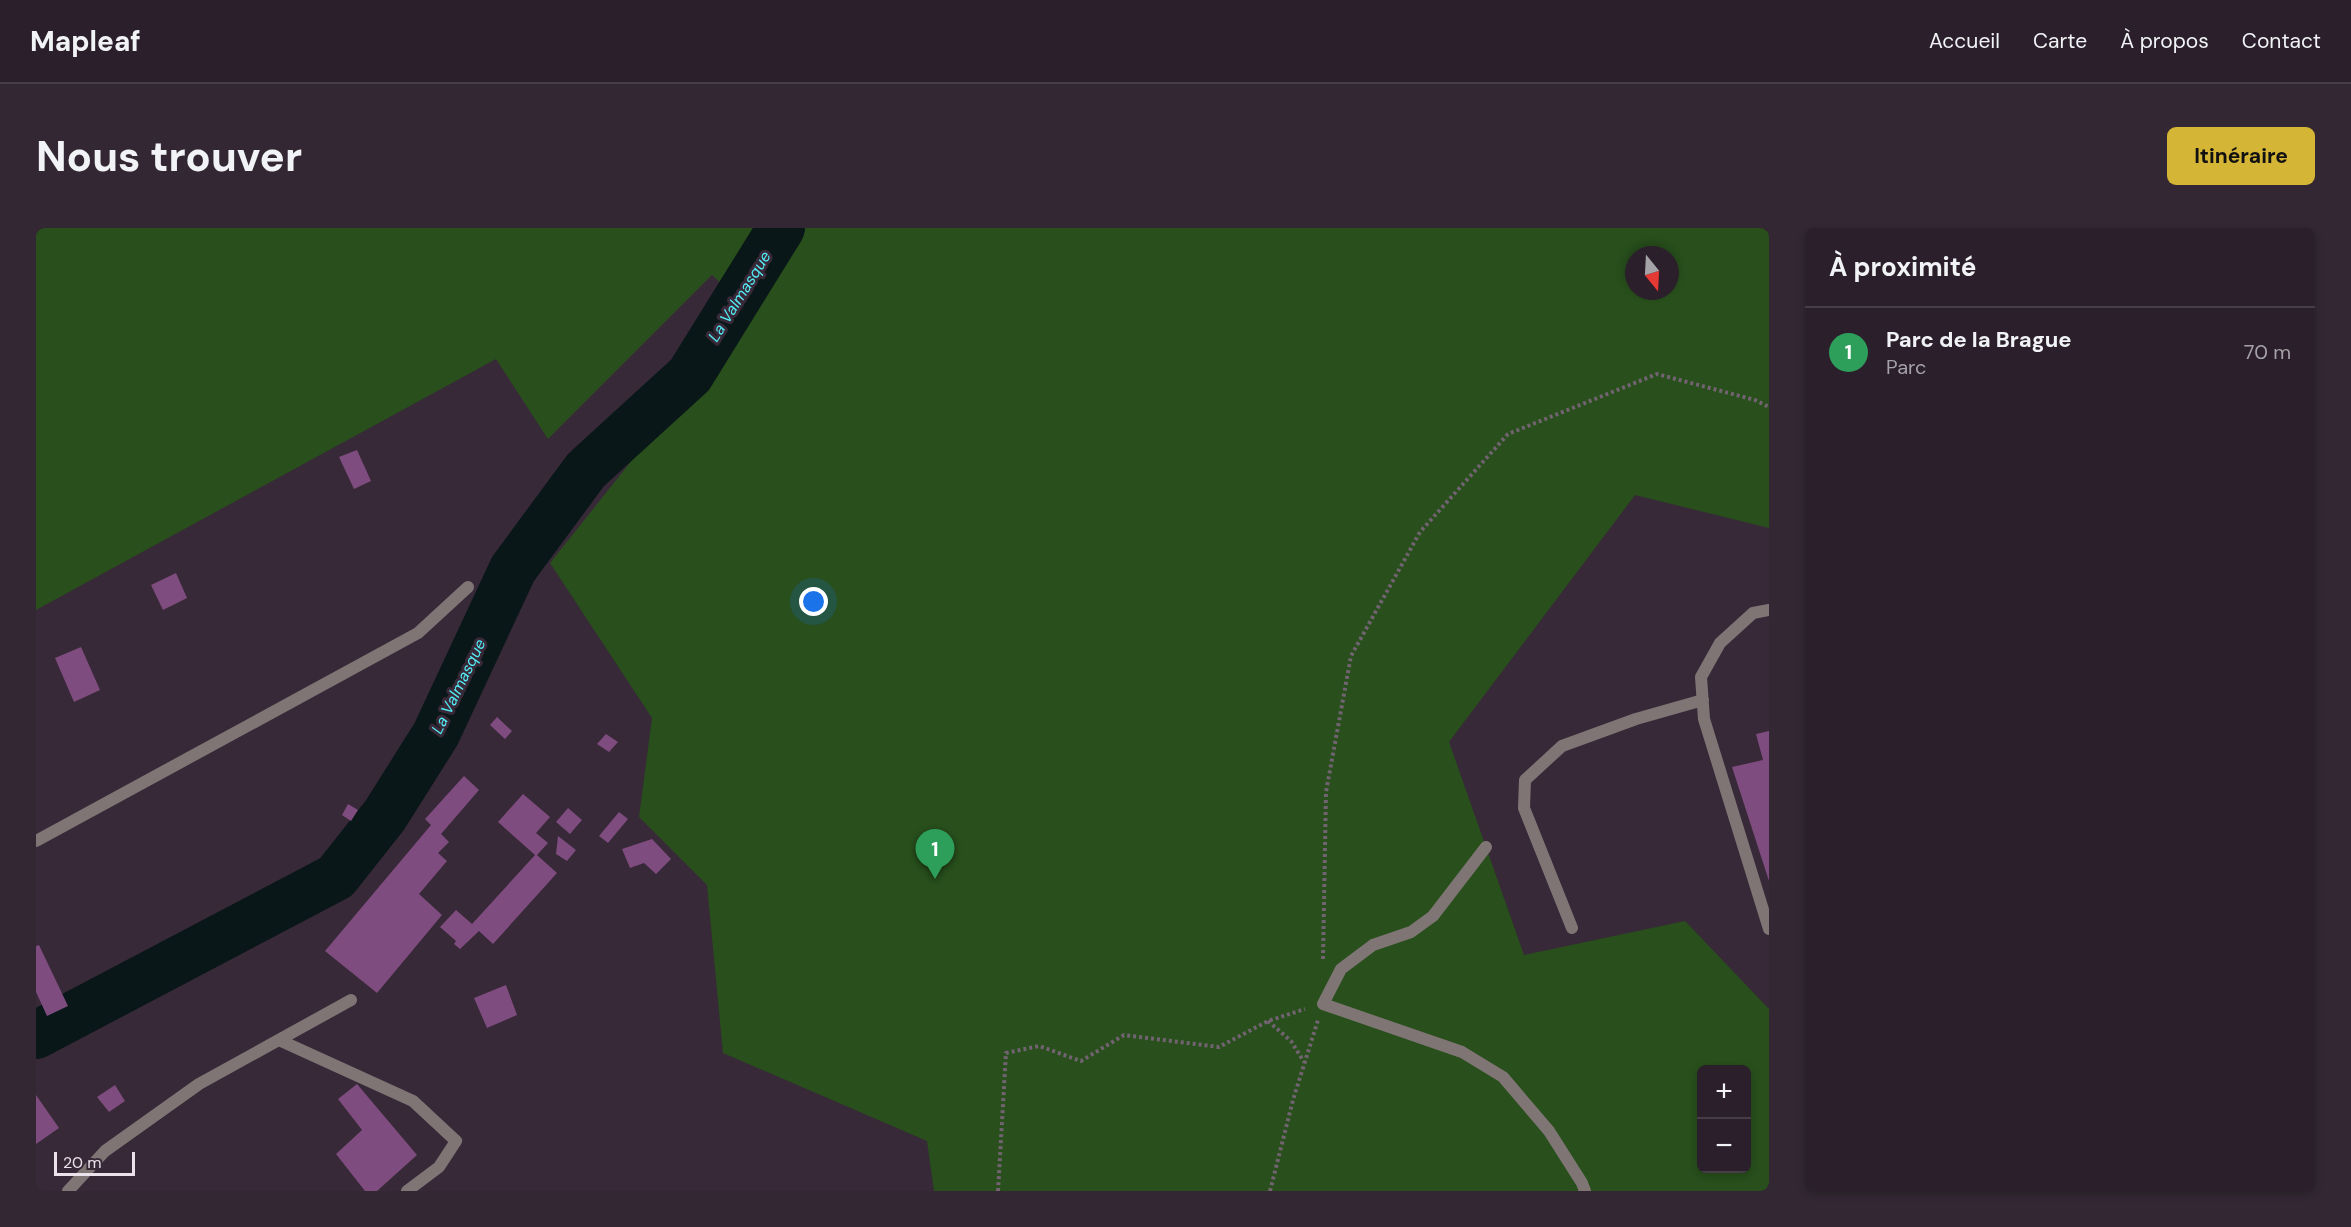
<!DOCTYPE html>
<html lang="fr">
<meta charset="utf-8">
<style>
body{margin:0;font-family:"DM Sans",sans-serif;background:#322732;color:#f1f3f6}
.controls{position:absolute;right:18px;bottom:18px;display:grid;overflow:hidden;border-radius:9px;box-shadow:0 3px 9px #0003}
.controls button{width:54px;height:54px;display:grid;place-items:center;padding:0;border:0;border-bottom:2px solid #463d47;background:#2a1f2a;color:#f1f3f6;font:30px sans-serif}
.compass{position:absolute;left:1589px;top:18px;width:54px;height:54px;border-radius:50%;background:#2a1f2a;box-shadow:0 3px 9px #0003;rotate:162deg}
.scale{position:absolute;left:18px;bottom:15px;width:81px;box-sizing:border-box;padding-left:6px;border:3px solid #ece2eb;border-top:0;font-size:16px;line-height:21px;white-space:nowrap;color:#ece2eb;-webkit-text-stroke:4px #382938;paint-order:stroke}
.you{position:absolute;left:778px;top:374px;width:21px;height:21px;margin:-15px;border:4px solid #fff;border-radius:50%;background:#1a73e8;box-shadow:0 0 0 9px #1a73e833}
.badge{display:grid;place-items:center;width:39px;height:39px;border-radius:50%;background:#d5b535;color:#fff;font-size:20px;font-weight:700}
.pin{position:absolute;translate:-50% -50px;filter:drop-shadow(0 2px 3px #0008)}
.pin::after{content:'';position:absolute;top:32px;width:21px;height:18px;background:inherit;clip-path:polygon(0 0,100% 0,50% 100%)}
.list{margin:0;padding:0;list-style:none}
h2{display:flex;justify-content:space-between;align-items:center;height:78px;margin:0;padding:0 24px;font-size:26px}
h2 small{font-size:20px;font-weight:400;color:#a5a2a8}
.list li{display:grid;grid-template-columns:39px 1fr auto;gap:18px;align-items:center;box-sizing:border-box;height:90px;padding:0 24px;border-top:2px solid #463d47}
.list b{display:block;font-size:22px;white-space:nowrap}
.list p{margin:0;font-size:20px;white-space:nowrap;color:#a5a2a8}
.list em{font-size:20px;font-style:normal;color:#a5a2a8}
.map{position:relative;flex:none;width:1733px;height:963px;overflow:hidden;border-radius:9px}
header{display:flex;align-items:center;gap:36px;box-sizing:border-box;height:84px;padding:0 30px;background:#2a1f2a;border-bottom:2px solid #463d47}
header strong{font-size:28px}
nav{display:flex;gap:33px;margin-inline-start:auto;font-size:21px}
.intro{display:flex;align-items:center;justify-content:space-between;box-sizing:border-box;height:144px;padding:0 36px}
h1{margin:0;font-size:42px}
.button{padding:15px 27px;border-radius:9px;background:#d5b535;color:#111;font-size:21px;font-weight:700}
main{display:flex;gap:36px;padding:0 36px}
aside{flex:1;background:#2a1f2a;border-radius:9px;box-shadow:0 3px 9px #0003}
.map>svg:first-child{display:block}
</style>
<header>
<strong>Mapleaf</strong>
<nav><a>Accueil</a><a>Carte</a><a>À propos</a><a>Contact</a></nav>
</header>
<div class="intro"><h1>Nous trouver</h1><a class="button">Itinéraire</a></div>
<main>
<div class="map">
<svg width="1733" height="963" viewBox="0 0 1733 963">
<rect width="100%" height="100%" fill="#382938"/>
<path fill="#284f1c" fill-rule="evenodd" d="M0,0H1733V300L1599,267L1413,514L1488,727L1649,693L1733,781V963H898L891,913L687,825L671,657L603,589L616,490L514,335L715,83L676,47L512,211L460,131L0,382ZM1598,27H1634V63H1598ZM1666,842H1710V940H1666Z"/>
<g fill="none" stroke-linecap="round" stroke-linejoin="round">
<path stroke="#091718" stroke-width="48" d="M0,807L300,649L349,587L400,506L477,341L550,242L654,147L745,0"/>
</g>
<path fill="#7e4c7e" d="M321,222L335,253L318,261L303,229Z
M140,345L151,370L127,382L115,357Z
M45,419L64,462L38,474L19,430Z
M461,489L476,503L469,511L454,497Z
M1733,503V653L1696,539L1727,532L1720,506Z
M570,506L582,514L573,524L561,516Z
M428,548L443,562L405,606L413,614L402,625L411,633L383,666L406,687L341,765L289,723L395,597L389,591Z
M487,566L514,589L500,605L512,615L501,627L521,645L457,716L443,703L424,721L418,716L420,713L404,699L420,682L436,696L499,627L462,594Z
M312,576L322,582L315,593L306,587Z
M532,580L546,592L534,606L520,594Z
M583,584L592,591L572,615L563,608Z
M522,608L540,622L531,633L520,626Z
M616,611L635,631L620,646L608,635L594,640L586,621Z
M3,717L32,778L11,788L0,764V718Z
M470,757L481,787L451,800L438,770Z
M321,856L381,927L341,963H329L300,926L326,902L302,871Z
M79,857L89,873L73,884L61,869Z
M0,867L23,900L0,916Z"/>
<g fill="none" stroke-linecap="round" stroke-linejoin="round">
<path stroke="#716370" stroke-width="4" stroke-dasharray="3 3" stroke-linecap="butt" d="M1287,731L1290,564L1315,428L1384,304L1472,206L1621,146L1719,172L1733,179
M1232,793L1255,813L1268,834
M962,963L970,825L1003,818L1045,833L1088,807L1183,819L1232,793L1269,781
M1234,963L1257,872L1282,792"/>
<path stroke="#807575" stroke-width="12" d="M1733,382L1717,385L1684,415L1665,449L1668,491L1733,701
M0,613L382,405L432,359
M1450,619L1397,688L1375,704L1337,717L1305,741L1287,776L1426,824L1467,849L1513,903L1546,955L1549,963
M1536,700L1488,580L1489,552L1526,518L1600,491L1667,472
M243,812L377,873L420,913L403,939L371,963
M32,963L69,923L163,856L315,772"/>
</g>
<g text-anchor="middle" stroke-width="6" stroke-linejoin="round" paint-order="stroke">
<g font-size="16" font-style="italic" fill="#53edf5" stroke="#382938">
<text transform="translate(703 68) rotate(-58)" y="6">La Valmasque</text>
<text transform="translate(422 458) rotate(-64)" y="6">La Valmasque</text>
</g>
</g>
</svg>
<div class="controls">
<button>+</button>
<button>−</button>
</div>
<svg class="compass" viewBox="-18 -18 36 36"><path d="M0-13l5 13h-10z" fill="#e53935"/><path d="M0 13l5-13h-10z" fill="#a5a2a8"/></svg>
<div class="scale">20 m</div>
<div class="you"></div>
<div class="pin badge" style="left:899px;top:651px;background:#2e9e5b">1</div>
</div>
<aside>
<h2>À proximité<small></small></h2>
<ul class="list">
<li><span class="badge" style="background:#2e9e5b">1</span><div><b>Parc de la Brague</b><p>Parc</p></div><em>70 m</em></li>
</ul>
</aside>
</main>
